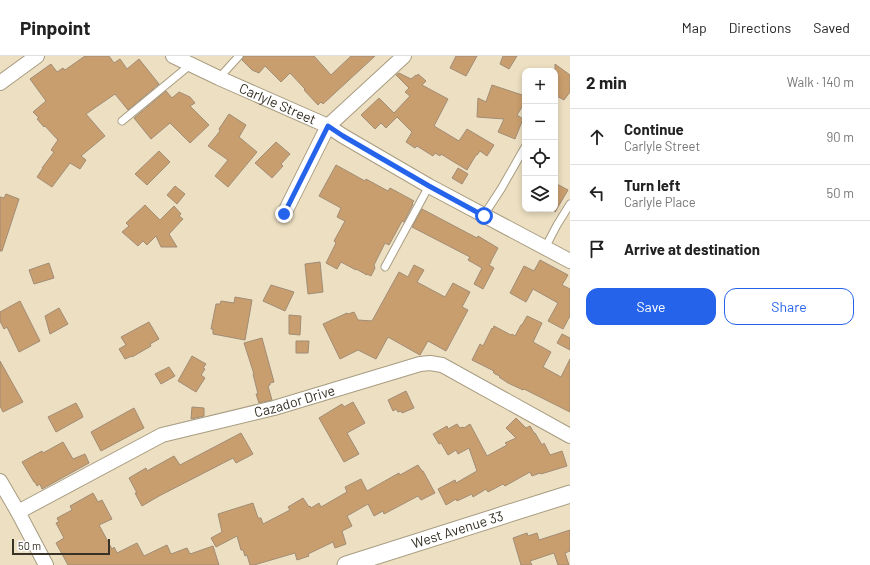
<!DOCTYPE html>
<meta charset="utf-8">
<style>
body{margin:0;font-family:Barlow,sans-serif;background:#f2f2f2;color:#222}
.controls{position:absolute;right:12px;top:12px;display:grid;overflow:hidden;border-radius:8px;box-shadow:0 2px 6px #0003}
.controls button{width:36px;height:36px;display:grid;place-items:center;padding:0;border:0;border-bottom:1px solid #e0e0e0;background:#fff;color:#222;font:20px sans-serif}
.scale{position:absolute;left:12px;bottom:10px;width:98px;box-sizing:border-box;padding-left:4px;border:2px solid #383227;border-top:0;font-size:11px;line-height:14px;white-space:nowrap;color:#383227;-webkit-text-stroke:3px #fff;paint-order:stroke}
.stop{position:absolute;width:12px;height:12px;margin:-9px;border:3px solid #2563eb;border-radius:50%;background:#fff}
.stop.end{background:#2563eb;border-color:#fff;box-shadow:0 1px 4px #0008}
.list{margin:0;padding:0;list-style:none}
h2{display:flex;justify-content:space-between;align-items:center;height:52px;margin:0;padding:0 16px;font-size:17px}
h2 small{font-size:13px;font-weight:400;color:#767676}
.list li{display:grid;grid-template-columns:26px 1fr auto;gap:12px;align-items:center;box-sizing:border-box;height:56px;padding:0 16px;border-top:1px solid #e0e0e0}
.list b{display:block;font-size:15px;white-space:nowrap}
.list p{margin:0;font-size:13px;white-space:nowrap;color:#767676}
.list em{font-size:13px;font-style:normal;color:#767676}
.actions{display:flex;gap:8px;padding:12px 16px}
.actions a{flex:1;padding:9px 0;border:1px solid #2563eb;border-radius:12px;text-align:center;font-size:14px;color:#2563eb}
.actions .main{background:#2563eb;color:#fff}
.icon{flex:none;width:22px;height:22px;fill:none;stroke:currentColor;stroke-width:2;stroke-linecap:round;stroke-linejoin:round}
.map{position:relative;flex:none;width:570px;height:509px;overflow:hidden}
header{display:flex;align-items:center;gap:24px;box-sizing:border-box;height:56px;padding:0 20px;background:#fff;border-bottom:1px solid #e0e0e0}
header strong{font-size:19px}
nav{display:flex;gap:22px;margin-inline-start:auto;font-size:14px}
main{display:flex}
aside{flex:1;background:#fff}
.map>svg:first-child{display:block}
</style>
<header>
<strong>Pinpoint</strong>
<nav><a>Map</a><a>Directions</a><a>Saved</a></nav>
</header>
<main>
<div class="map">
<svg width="570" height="509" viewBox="0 0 570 509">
<rect width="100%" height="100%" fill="#ecdfc2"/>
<path fill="#c99e6e" stroke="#a18c75" d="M85,0H109L114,7L120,3L127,13L139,3L159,28L128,54L115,38L86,58L105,80L81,100L86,104L80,113L70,107L52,131L37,121L43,112H42L54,96L51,94L58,84L45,70L44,71L37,63L39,62L33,56L46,45L30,23L51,8L57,16L63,12L65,14Z
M244,0H314L331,19L351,0H375L323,48L321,46L318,49L304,34L305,33L290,17L281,26L265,10L259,17L252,14L242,4Z
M456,0H477L466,20L450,12Z
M503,0H517L509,13L500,8Z
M555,8L570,19V36L564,44L555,39Z
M399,17L411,23L416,19L417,20L418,18L426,25L422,29L448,43L434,70L459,85L467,73L494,89L487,100L480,95L477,99H476L467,114L441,98L440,100L435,97L433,100L417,90L415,92L406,86L412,76L397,61L386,72L381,67L375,73L361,59L379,42L394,57L410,40L405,36L409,32L396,19Z
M492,29L525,40V46L517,59L523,63L515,83L498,76L504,63L477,61L478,42L486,46Z
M166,35L172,42L179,36L190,41L195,47L190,50L209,69L190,87L170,67L151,83L134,62Z
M229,58L246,69L239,81L257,96L228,131L215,120L228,104L208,90L220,75L219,73Z
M276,86L290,98L281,108L283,110L272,122L255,107Z
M159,95L170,106L147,129L135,118Z
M336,109L365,125L366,123L388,135L390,132L414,145L412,147L413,148L404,166L402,165L389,189L385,187L374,209L375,212L371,220L367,218V219L356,213V214L341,206L337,213L326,207L336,187L334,185L345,165L337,161L341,152L319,140Z
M458,112L468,118L462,128L452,122Z
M555,127L568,134L555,156Z
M175,130L185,138L177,148L167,139Z
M6,138L19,143L2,195H0V141L4,142Z
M145,149L160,164L174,150L181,158L179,160L183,163L169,178L177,191H161L156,180L147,189L143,185L138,190L122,176L129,170L126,167Z
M422,153L477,182L478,180L498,192L491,205V206L489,209L494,212L483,233L474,228L482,212L468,204L470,201L412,171Z
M540,204L568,219L562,229L570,233V260L563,273L548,265L558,247L533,233L526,246L510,237L524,210L534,215Z
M320,206L323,236L308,238L305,208Z
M49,207L54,222L34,228L29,214Z
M414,209L424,214L417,226L445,241L453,227L470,236L462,251L468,254L446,295L428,285L420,299L388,281L376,303L358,294L340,303L323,268L347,257L348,258L354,256L358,264L372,265L399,216L408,221Z
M271,229L294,236L285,255L263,245Z
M235,241L252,244L245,284L213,278V273H211L216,248H220L221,245L234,247Z
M20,245L40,285L19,296L7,271L4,273L0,265V256Z
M59,252L68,268L50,278L45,260Z
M289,259L301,260L300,279L289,278Z
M527,260L542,267L533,286L551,296L543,311L561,321L570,303V356L524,333L523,334L508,327L499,321L500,320L495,318L493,316L494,315L472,304L480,288L483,290L492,272L493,273L494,270L511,279L512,278L515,280L521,269H522Z
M149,266L159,283L150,288L151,290L132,301V300L125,303L119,293L126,289L121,281Z
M562,278L570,282V294L557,287Z
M262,282L274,326L270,327V329L268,330L272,344L259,347L256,338H258L253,318H254L244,287Z
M296,285H309L308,297H296Z
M192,300L206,308L203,312L205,313L201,319L205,322L196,336L178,325Z
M0,305L23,346L3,356L0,350Z
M169,311L175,320L161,328L155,318Z
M406,335L414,352L402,357L401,355L398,356L396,353L393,355L388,344Z
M353,346L365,367L347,377L359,398L344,406L319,362L342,348L344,351Z
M76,347L82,358V359L83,361L56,376L48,361Z
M192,351L204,352V360L191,363Z
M134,352L144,372L101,395L91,376Z
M516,362L526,372L530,370L534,377H535L542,389L544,387L550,399L562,395L567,410L541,418L540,417L532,420L530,416L505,430L503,428L488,436L486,433L473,441L472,438L457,445L456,443L446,449L438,433L455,424L456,427L477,415L469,392L458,398L456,394L448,399L441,387L439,388L433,378L447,370L448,373L457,368L460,372L463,371L464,372L470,368L487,400L507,389L505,387L516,382L506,372Z
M241,377L253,398L236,407L233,402L159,440L142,450L135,437H137L129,422L146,412L147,415L174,400L180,409Z
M63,386L73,403L85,398L89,407L42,433L40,428L37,430L35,426H34L22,406L42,395L43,397Z
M418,409L422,415H423L435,437L421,444L418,440L384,458L383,455L374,460L368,448L347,460L352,470L342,475L346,488L335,492L333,486L308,498L309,500L297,504L295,497L254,509H250L247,499L245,500L243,494H241L237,480L216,491L211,482L222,476L218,458L253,447L258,462H261L263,468L290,454L288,451L303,442L309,451L310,450L311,452L319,447L321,451L347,436L345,431L361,423L367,435L399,417L400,419Z
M93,437L98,446L102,444L112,463L99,469L112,493L114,491L117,497L137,487L144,500L167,489L171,498L187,492L190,498L213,490L219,509H68L56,487L64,482L56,467L59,466L57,462L72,454L70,450Z
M570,474V495L565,497L569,509H558L554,497L530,505L532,509H521L513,482L527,477L528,480L537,477L539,484Z"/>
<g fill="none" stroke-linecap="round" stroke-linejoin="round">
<g stroke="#a89c80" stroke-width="9">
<path id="service" d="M219,22L239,0
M122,65L190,9
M484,159L501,133L525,91
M545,192L557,169L570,148
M385,211L429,130"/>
</g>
<g stroke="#a89c80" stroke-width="16">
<g id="minor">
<path id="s1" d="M173,0L219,22L328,70L343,80L429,130L570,205"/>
<path d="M0,27L37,0"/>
<path d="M284,158L328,70L404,0"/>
<path d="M0,425L18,456L46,509"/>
<path id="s2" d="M18,456L162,379L274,352L420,308L430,307L442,309L570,380"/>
</g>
</g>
<g stroke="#a89c80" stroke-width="19">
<g id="tertiary">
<path id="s3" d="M346,509L570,438"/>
</g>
</g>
<use href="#service" stroke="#fff" stroke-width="7"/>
<use href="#minor" stroke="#fff" stroke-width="14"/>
<use href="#tertiary" stroke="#fff" stroke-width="17"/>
</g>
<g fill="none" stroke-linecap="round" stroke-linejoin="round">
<path stroke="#2563eb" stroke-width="5" d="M284,158L328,70L343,80L429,130L484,160"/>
</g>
<g text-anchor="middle" stroke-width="3" stroke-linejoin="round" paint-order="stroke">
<g font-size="14" fill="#383227" stroke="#fff">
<text dy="5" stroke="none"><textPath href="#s1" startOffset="115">Carlyle Street</textPath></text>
<text dy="5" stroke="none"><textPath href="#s2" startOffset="300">Cazador Drive</textPath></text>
<text dy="5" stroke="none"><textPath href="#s3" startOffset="117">West Avenue 33</textPath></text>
</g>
</g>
</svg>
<div class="controls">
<button>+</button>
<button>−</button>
<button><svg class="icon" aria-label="locate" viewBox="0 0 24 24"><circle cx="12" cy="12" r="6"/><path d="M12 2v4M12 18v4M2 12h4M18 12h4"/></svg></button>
<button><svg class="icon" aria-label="layers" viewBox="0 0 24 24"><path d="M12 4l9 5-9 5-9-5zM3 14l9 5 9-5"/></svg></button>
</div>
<div class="scale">50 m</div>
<div class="stop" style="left:484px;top:160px"></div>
<div class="stop end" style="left:284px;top:158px"></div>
</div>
<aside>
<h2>2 min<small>Walk · 140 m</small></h2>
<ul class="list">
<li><svg class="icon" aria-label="ahead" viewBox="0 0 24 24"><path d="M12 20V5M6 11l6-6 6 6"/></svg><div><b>Continue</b><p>Carlyle Street</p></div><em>90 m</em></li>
<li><svg class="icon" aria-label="left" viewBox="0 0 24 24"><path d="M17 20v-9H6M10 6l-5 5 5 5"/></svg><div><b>Turn left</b><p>Carlyle Place</p></div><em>50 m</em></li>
<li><svg class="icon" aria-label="arrive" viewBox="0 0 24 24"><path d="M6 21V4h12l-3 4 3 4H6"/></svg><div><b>Arrive at destination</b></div></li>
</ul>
<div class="actions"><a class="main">Save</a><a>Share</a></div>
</aside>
</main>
